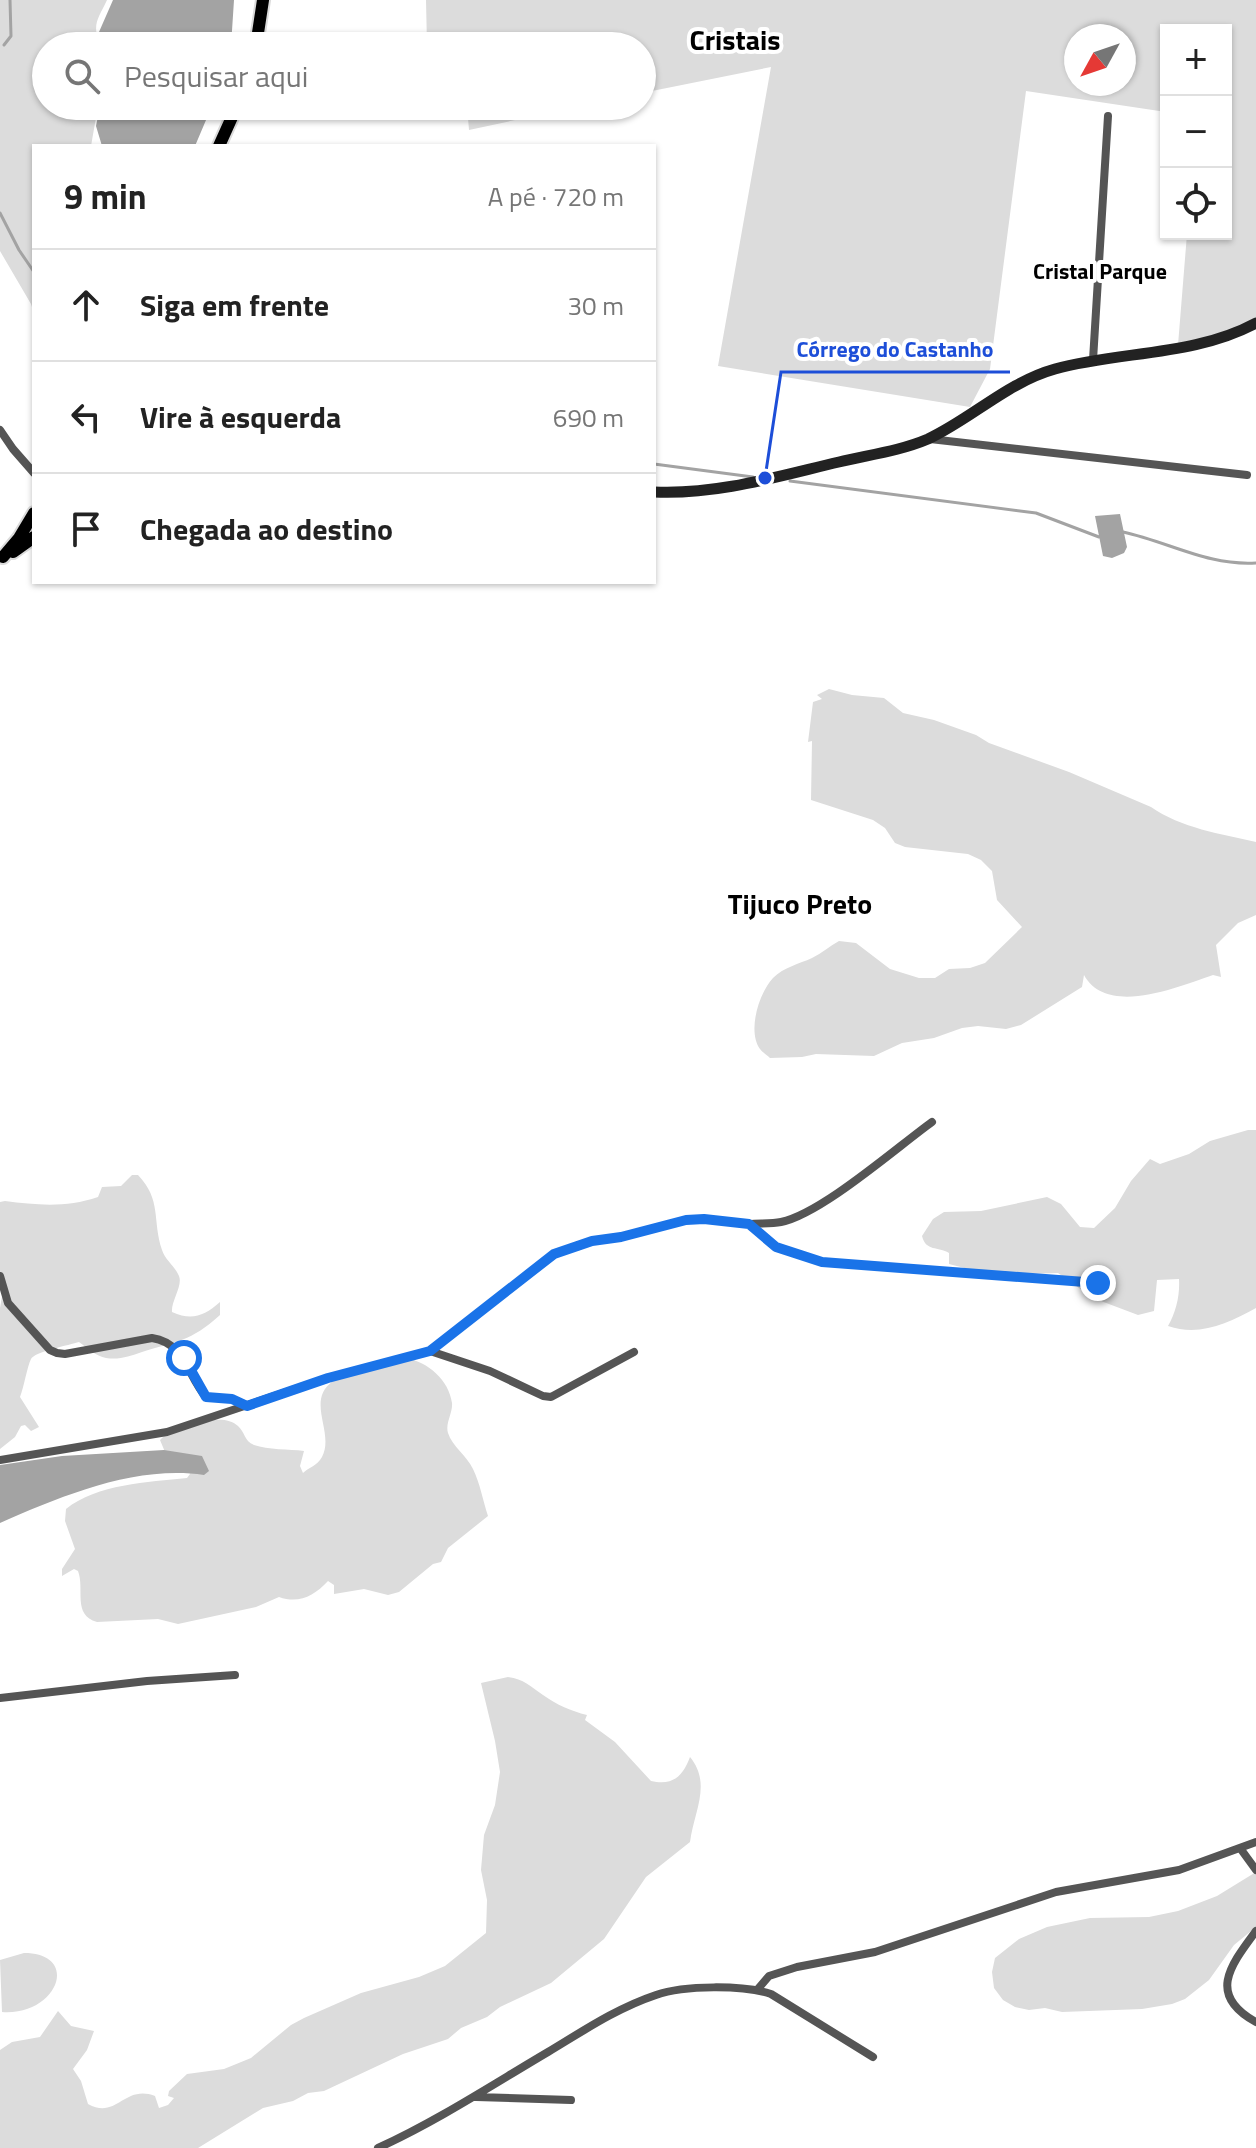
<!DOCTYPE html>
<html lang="pt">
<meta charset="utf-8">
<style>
body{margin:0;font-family:"Titillium Web",sans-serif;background:#f6f6f6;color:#222}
.controls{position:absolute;right:24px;top:24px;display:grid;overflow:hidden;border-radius:0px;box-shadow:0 2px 6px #0004}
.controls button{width:72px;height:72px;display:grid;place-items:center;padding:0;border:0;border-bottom:2px solid #e0e0e0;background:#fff;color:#222;font:40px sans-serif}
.compass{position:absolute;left:1064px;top:24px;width:72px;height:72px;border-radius:50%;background:#fff;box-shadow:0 2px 6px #0004;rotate:230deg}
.stop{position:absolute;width:24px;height:24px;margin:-18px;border:6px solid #1a73e8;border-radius:50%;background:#fff}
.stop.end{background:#1a73e8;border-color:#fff;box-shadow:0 2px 8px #0008}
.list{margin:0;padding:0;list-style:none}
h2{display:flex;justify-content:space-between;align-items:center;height:104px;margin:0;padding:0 32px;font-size:34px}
h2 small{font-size:26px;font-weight:400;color:#767676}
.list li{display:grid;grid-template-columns:52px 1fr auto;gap:24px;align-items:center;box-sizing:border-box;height:112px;padding:0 32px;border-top:2px solid #e0e0e0}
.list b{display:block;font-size:30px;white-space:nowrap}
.list em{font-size:26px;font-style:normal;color:#767676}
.icon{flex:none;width:44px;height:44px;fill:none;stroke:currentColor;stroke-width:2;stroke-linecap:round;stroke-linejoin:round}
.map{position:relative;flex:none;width:1256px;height:2148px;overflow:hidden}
.search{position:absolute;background:#fff;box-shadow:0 2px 6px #0004;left:32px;top:32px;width:624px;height:88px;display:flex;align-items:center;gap:20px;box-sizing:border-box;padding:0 28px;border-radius:44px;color:#767676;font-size:30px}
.panel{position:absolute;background:#fff;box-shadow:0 2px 6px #0004;left:32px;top:144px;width:624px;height:440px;border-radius:0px}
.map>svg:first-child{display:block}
</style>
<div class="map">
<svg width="1256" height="2148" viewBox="0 0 1256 2148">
<rect width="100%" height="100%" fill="#fff"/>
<path fill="#dcdcdc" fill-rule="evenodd" d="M0,0H107C98,19 91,25 101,46H46V106H98L91,146H34V313L31,304L0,251Z
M426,0H1256V319L1233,331L1178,345L1187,234H1226V30H1166V112L1026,91L990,369L970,407L718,366L771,67L642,93V46H427ZM1076,36H1124V84H1076Z
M467,106H580L469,130Z
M829,689L852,695L884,698L903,713L934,720L976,735L989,743L1069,772L1151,807C1181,828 1221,834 1256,842V915L1238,923L1216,945L1221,977L1213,975C1178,987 1107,1017 1084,975L1082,987L1021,1025L1006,1029L978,1026L962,1028L934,1038L902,1043L874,1056L816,1054L802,1057L770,1058C767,1055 763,1053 760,1049C747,1031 759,993 773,978C784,967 799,964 812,958C822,953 830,946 839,941L856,943L890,969L919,978H935L949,969L970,968L985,963L1022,927L997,900L992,871L981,860L968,854L905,847L895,843L885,828L873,820L811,800L812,741L808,742L813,702L822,699L817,695Z
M1248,1130H1256V1308C1228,1323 1200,1337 1168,1326C1176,1312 1180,1295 1179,1279L1157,1280L1154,1311L1138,1315L1093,1298L1058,1273L992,1275L949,1264V1253C938,1246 926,1252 922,1236L933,1219L944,1212L981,1211L1047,1197L1061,1204L1080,1227L1094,1228L1115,1208L1131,1181L1150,1159L1160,1164L1189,1154L1210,1141Z
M132,1175H138C162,1200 152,1220 162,1250C165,1260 175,1266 179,1276C183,1286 171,1301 172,1312C192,1321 204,1316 220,1302V1315C190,1342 177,1341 142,1352C130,1356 120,1360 106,1358C96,1356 87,1348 79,1342C70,1345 34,1352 31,1359C27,1367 24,1387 20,1397L39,1427L31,1431L25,1425L21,1426L15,1437L0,1449V1308L4,1284L0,1281V1202L5,1201C37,1205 66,1208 98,1197L102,1187L121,1186Z
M406,1358C428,1362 449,1380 452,1403C453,1413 445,1423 448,1433C452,1446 467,1456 473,1469C480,1483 483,1501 488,1516L448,1548L441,1562L433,1564L399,1592L388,1595L364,1589L334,1594V1585L328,1581C314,1596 299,1604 279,1597L256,1607L178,1624L158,1619L97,1622C72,1615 85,1589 78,1571L74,1569L62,1576V1569L75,1549L65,1521L66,1509C97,1484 148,1482 187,1478L190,1474L188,1469L165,1452L160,1440L165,1435C184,1429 220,1410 238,1426C245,1432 244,1441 254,1445C268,1450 289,1449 304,1451L300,1466L303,1473C309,1467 317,1466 322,1457C335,1432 305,1401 333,1381Z
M508,1677C524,1679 530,1686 543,1695C557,1705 571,1711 587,1715L585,1720L615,1742L651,1781C673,1786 683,1776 690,1757C712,1784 694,1811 690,1842L646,1877L604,1939L551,1983L500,2007L487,2017L461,2028L448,2039L403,2054L324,2091L308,2093L293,2101L263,2108L198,2148H0V2050L12,2042L40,2037L58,2011L71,2026L94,2031L87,2050L73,2069L81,2081L88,2104C117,2120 124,2084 155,2096L159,2108L168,2105L174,2098L168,2096L169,2091L187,2074L224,2069L251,2058L291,2025L304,2018L361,1993L419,1977L445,1966L486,1933L487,1900L481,1870L484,1835L495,1805L500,1772L495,1741L481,1683Z
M1256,1872V1927L1234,1945L1209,1980L1185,1999L1172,2004L1142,2009L1062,2012L1045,2008L1029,2010L1015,2007L1003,2000L994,1988L992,1972L995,1958L1019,1939L1047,1927L1090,1918L1149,1917L1178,1911L1217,1896Z
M24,1953C81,1953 58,2016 2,2012L0,1960Z"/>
<path fill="#a3a3a3" d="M113,0H234L231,46H105L99,32Z
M100,106H207L209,113L195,146H102L96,126Z
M1120,514L1127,547L1124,553L1112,558L1103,556L1095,516Z
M164,1450L202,1456L209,1471L204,1475C135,1465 62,1496 0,1523V1465L62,1456Z"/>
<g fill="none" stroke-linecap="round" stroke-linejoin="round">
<path stroke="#a3a3a3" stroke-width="3" d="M4,45L11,36L10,0
M0,213L19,250L34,272
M34,406V409
M654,464L753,477
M790,481L1036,513L1099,537
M1123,532C1169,542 1208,566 1256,563"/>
<g stroke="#dbdbdb" stroke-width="16">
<path id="primary" d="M256,46L263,0
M219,146L237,106
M13,552L34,537
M3,557L19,538L34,513"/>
</g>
<path stroke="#555" stroke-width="8" d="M1093,360L1108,116
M0,430L13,449L34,473
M930,439L1247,475
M749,1224C759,1223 771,1224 781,1222C821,1214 896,1148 932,1122
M0,1276L8,1303L50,1350L57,1353L65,1354L152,1338C185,1343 187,1375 206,1397L232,1399L246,1405
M430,1351L490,1371L543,1396L551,1397L634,1352
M0,1460L167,1432L328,1378L430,1351L554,1254L592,1241L621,1237L686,1220L704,1219L749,1224L776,1247L822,1262L1098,1283
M0,1698L147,1681L235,1675
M1240,1848L1256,1870
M1256,1931C1230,1966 1207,1995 1256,2022
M757,1990L769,1976L797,1967L875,1952L1056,1892L1179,1870L1256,1842
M476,2097L571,2100
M378,2148C437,2121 492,2085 548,2052C583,2031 617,2008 656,1995C684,1985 744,1985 771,1994L873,2057"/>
<path stroke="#222" stroke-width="11" d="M654,492C717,495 779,476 839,462C868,455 900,451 928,439C971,419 1008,382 1055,369C1121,351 1195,356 1256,323"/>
<use href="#primary" stroke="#000" stroke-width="12"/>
</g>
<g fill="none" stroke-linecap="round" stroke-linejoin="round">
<path stroke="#1a73e8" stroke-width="10" d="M184,1358L206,1397L232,1399L247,1406L328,1378L430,1351L554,1254L592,1241L621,1237L686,1220L704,1219L749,1224L776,1247L822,1262L1098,1283"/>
</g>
<g text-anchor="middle" stroke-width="8" stroke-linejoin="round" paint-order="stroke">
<g font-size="22" font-weight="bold" fill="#000" stroke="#fff">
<text x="1100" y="279">Cristal Parque</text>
</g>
<g font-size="28" font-weight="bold" fill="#000" stroke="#fff">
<text x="735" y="50">Cristais</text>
<text x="800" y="914">Tijuco Preto</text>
</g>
</g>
<path fill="none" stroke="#1d4ed8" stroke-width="3" d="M765 478L781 372H1010"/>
<circle fill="#1d4ed8" stroke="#fff" stroke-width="3" cx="765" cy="478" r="8"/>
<g font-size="22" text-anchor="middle" font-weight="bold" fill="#1d4ed8" stroke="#fff" stroke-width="8" stroke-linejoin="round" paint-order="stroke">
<text x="895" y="357">Córrego do Castanho</text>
</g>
</svg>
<div class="controls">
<button>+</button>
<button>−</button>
<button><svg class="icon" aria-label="locate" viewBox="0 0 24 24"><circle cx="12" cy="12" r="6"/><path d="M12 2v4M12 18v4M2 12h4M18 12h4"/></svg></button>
</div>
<svg class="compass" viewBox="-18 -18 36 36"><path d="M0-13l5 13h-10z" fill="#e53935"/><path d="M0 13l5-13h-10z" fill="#767676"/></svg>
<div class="stop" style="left:184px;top:1358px"></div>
<div class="stop end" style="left:1098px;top:1283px"></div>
<div class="search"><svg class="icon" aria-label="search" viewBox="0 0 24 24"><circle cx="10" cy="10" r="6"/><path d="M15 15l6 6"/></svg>Pesquisar aqui</div>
<section class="panel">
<h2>9 min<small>A pé · 720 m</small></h2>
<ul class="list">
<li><svg class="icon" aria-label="ahead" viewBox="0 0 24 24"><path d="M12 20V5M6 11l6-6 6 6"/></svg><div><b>Siga em frente</b></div><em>30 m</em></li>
<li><svg class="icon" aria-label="left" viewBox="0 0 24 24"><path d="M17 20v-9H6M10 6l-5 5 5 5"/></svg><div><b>Vire à esquerda</b></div><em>690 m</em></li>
<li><svg class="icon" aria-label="arrive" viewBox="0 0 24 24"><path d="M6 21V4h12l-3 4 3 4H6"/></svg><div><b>Chegada ao destino</b></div></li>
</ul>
</section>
</div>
